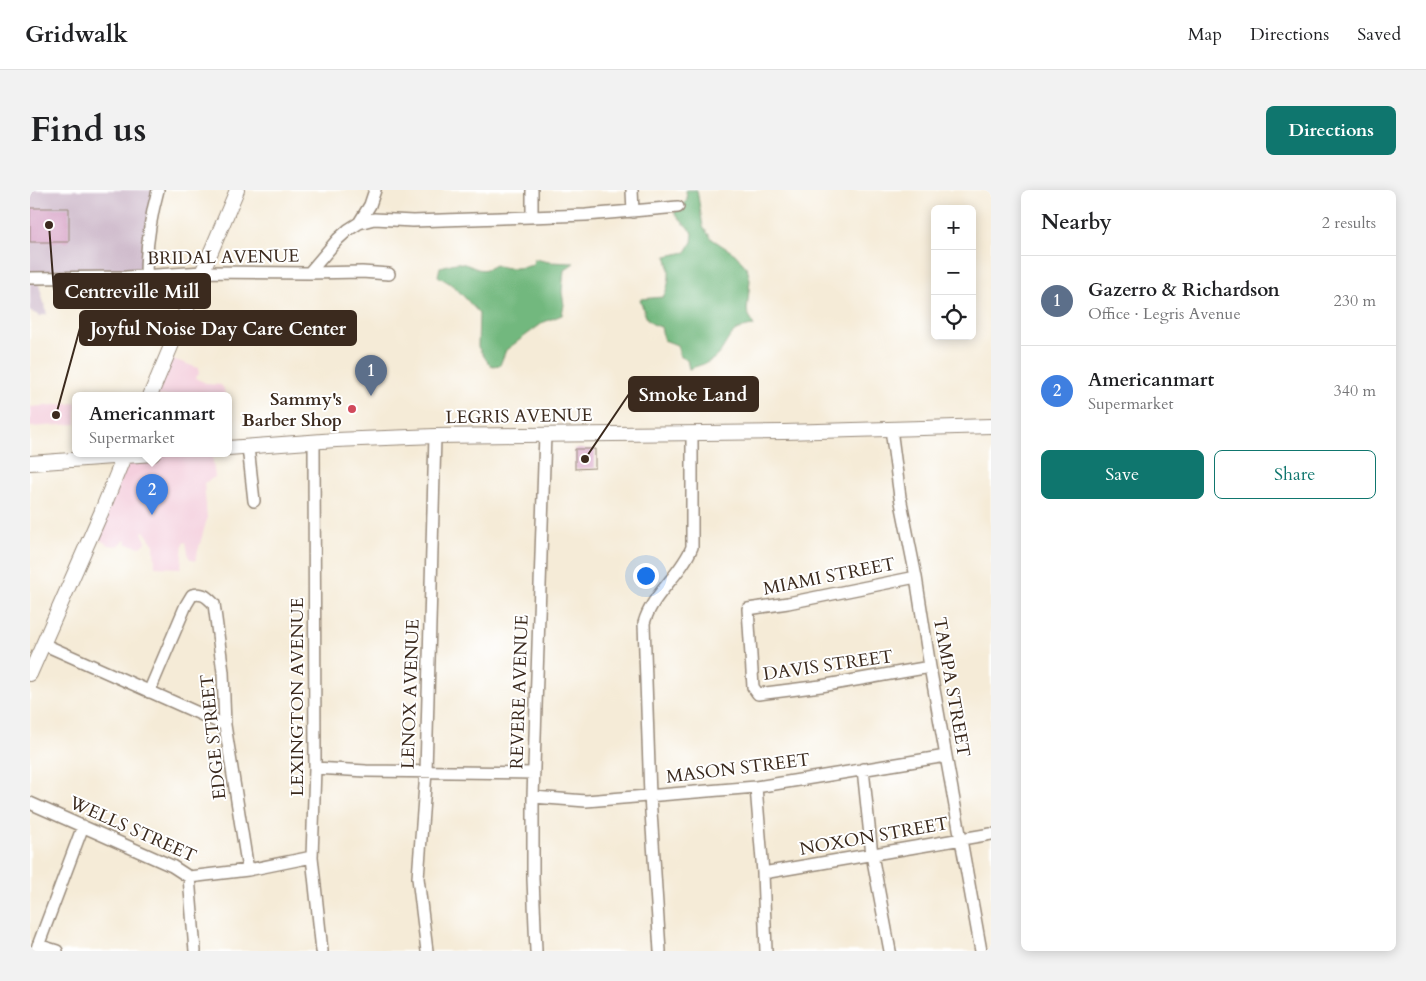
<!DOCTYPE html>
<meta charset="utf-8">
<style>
body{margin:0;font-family:Cardo,serif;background:#f2f2f2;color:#202124}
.controls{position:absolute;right:15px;top:15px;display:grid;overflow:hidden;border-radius:8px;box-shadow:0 2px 12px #0003}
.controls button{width:45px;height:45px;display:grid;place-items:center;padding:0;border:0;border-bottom:1px solid #e0e0e0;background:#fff;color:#202124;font:25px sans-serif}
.you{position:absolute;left:615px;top:385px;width:18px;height:18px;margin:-12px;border:4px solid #fff;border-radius:50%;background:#1a73e8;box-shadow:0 0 0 8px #1a73e833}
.badge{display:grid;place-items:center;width:32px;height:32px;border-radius:50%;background:#0f766e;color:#fff;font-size:16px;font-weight:700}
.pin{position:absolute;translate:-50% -41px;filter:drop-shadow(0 1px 2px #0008)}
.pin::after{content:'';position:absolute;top:26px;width:18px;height:15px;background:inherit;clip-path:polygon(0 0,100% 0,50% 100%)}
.popup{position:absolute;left:42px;top:202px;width:160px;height:65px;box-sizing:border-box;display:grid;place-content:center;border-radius:8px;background:#fff;filter:drop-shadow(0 1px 4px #0005);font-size:16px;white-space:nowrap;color:#757577}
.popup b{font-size:19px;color:#202124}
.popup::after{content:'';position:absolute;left:50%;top:100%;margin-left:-10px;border:10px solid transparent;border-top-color:#fff}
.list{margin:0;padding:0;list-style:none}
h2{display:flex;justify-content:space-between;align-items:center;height:65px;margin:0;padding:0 20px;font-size:21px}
h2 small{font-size:16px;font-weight:400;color:#757577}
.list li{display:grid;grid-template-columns:32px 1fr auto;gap:15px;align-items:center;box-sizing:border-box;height:90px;padding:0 20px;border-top:1px solid #e0e0e0}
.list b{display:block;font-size:19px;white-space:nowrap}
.list p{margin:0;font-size:16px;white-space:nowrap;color:#757577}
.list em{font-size:16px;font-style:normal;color:#757577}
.actions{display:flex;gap:10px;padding:15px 20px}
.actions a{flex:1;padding:11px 0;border:1px solid #0f766e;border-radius:8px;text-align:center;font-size:18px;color:#0f766e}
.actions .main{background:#0f766e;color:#fff}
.icon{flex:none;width:28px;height:28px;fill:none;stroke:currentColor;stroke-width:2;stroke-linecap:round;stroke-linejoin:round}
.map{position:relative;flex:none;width:961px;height:761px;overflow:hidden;border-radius:8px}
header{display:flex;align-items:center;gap:30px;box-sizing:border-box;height:70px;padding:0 25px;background:#fff;border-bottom:1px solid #e0e0e0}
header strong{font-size:24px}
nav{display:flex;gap:28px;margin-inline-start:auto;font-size:18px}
.intro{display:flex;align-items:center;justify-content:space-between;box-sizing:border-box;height:120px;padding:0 30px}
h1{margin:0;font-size:35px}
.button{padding:12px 22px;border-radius:8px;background:#0f766e;color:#fff;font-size:18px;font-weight:700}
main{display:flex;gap:30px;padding:0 30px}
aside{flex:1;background:#fff;border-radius:8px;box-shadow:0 2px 12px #0003}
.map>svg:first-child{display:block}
</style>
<header>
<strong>Gridwalk</strong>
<nav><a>Map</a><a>Directions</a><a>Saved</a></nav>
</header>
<div class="intro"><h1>Find us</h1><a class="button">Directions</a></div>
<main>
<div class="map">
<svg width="961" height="761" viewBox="0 0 961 761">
<rect width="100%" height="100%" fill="#fff"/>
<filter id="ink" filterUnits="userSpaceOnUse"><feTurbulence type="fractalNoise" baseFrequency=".02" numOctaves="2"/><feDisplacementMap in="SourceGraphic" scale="10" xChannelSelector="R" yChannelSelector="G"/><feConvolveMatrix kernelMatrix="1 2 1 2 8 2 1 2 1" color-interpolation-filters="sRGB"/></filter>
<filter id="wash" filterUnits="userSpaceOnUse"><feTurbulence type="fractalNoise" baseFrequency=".0096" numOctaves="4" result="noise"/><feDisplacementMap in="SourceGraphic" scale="20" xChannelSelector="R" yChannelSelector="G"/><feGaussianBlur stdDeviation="1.12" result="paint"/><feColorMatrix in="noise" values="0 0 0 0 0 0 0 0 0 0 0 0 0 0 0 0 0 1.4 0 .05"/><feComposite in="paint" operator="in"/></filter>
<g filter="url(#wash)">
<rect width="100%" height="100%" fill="#f5ebd7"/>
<path fill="#f4cfdd" d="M137,167L168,178L169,184L165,188L178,194L191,195L194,199L195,206H120Z
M46,213V234L0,237V217Z
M95,264H182L185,287L174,293L177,329L165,371L159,368L156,352L153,353L151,378L125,377L124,355L114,341L112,342L116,352L111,357L97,354L95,350L88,356L79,355L61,345Z"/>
<path fill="#d0bdcd" d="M0,0H128L116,88L8,91L17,124L10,126L0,121Z"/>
<path fill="#72b87e" stroke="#56714e" d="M656,0H667L673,37L682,49L705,64L717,78L720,90L717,121L724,136C693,139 701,156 682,170C676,174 666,176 659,179L657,170L650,166L647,155L634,150L631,137C621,134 617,132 614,121C613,117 611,113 610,109L633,107C640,96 641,78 636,66L656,62L662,52L663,43L644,23L657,10Z
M505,69L519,72L544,73L534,80L532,102L534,115L532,125L514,132L476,160L470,175L463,176L459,174L448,157L449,123L424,96L408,86L410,77C416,76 425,72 430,73C446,76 449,85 465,75C476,79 491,79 502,75Z"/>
<g id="blocks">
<path fill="#d8a4c7" d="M0,18H39V52H0Z
M545,259H565V278L545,279Z"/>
</g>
</g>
<g filter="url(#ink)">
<use href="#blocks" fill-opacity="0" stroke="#988a7a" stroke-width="1"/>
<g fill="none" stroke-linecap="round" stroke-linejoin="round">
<g stroke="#988a7a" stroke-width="14">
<path id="minor" d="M502,0V26
M602,0L603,22
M329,33L344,29L383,31L556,25L648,17
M279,83L332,82L359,84
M116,86C116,56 120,29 128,0
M0,88L96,87L173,82L279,83L308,49L318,40L329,33L340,15L345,0
M861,239L870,307L886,387L900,477L951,761
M284,252L285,578L282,667L292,761
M218,257L224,311
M886,387L758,413L718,419L723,497L728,504L791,496L900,477
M13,454L195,535
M119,502L156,415L162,405C173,402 177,407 184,414L193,482L195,535L218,680
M285,578L336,581L504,583
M833,579L842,665L860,761
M726,597L733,683L736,761
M503,607L556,611L726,597L916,566
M0,613L142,676L159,687L218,680L282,667
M733,683L961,644
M159,687L165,761
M8,755L27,761
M6,761L53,636
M397,761L388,688L396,582L405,246
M506,761L503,689V607L515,244
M630,761L620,606L614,433C622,404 651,385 662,357V243"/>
</g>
<g stroke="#988a7a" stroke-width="16">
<path id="major" d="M120,206L207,0
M198,258L306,250L405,246L754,242L961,236
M0,273L123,264
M0,484L71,323L95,264"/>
</g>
<use href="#minor" stroke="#fff" stroke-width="11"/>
<use href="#major" stroke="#fff" stroke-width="14"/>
</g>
</g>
<circle fill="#d1495b" stroke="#fff" stroke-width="2" cx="322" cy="219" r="5"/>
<g text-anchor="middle" stroke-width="4" stroke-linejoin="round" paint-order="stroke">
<g font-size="18" fill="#3b2a1e" stroke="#fff">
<text transform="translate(193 67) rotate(-1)" y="6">BRIDAL AVENUE</text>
<text transform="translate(489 226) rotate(-1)" y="6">LEGRIS AVENUE</text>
<text transform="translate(799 386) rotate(-11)" y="6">MIAMI STREET</text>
<text transform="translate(798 475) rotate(-8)" y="6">DAVIS STREET</text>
<text transform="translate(922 497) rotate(80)" y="6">TAMPA STREET</text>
<text transform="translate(489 502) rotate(-88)" y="6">REVERE AVENUE</text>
<text transform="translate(380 504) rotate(-88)" y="6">LENOX AVENUE</text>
<text transform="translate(267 507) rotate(-90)" y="6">LEXINGTON AVENUE</text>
<text transform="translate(183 547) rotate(-96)" y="6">EDGE STREET</text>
<text transform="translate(708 578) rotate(-7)" y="6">MASON STREET</text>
<text transform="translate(103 639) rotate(24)" y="6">WELLS STREET</text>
<text transform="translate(844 646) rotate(-10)" y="6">NOXON STREET</text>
</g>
<g font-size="18" font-weight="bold" fill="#3b2a1e" stroke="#fff" text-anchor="end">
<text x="312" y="215">Sammy's<tspan x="312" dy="21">Barber Shop</tspan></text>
</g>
</g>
<path fill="none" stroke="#3b2a1e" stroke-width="2" d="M19 35L24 101M26 225L50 138M555 269L599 204"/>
<g fill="#3b2a1e" stroke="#fff" stroke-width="2">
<circle cx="19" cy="35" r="5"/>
<circle cx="26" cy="225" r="5"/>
<circle cx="555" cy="269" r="5"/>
</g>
<g fill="#3b2a1e" stroke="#3b2a1e" stroke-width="2">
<rect x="24" y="84" width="156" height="34" rx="5"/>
<rect x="50" y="121" width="276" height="34" rx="5"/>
<rect x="599" y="187" width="129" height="34" rx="5"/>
</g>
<g font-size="19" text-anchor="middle" font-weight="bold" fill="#fff">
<text x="102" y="108">Centreville Mill</text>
<text x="188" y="145">Joyful Noise Day Care Center</text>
<text x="663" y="211">Smoke Land</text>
</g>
</svg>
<div class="controls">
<button>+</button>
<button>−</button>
<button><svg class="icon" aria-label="locate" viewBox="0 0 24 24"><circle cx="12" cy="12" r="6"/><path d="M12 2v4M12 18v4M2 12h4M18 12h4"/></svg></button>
</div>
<div class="you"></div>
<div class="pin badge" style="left:341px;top:206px;background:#5c6f8a">1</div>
<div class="pin badge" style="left:122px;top:325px;background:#3f7fe0">2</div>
<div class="popup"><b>Americanmart</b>Supermarket</div>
</div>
<aside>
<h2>Nearby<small>2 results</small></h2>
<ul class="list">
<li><span class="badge" style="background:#5c6f8a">1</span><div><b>Gazerro &amp; Richardson</b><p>Office · Legris Avenue</p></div><em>230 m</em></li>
<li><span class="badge" style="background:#3f7fe0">2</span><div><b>Americanmart</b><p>Supermarket</p></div><em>340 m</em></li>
</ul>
<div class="actions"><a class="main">Save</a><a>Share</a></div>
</aside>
</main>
